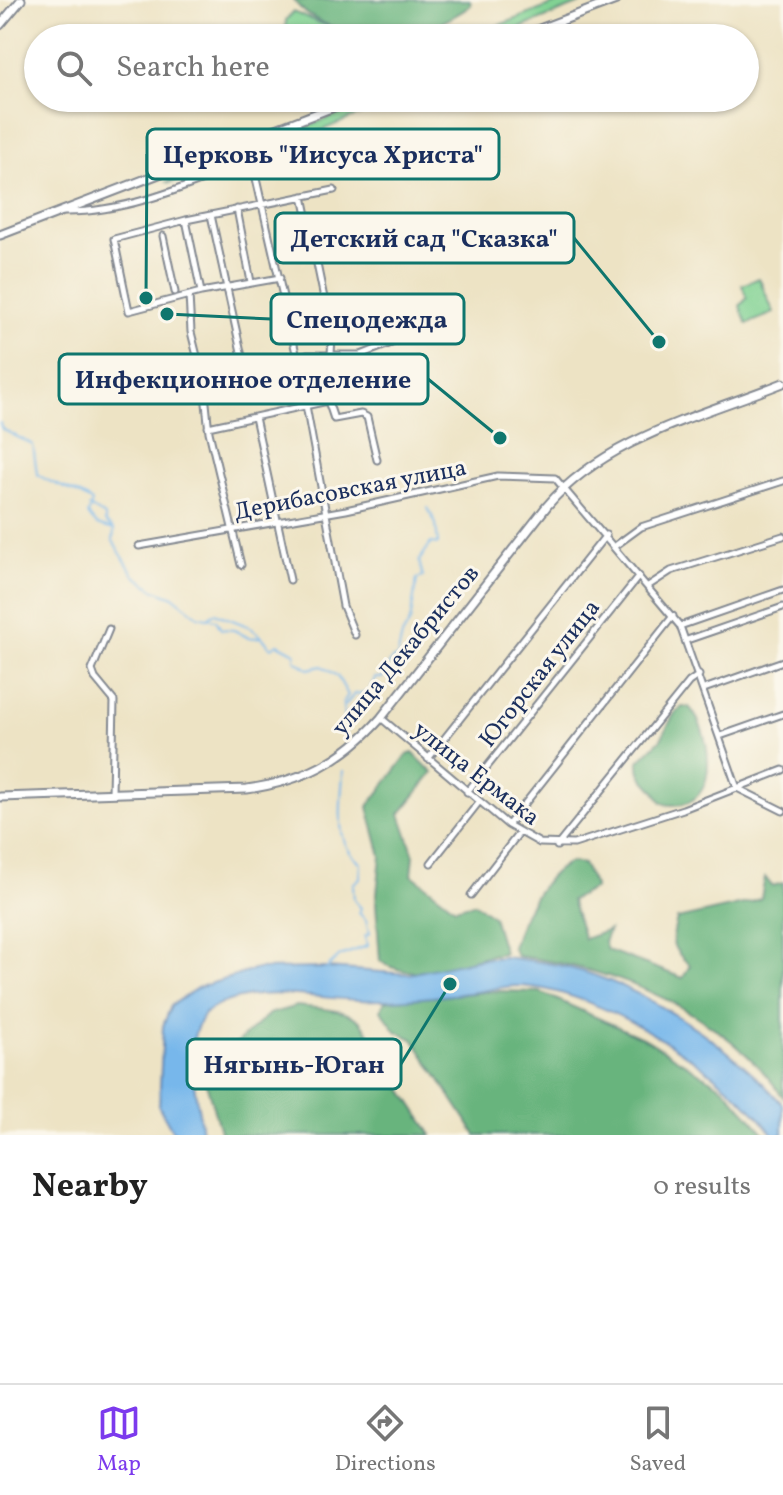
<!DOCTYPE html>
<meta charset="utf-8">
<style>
body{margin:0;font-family:Vollkorn,serif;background:#f2f2f2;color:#222}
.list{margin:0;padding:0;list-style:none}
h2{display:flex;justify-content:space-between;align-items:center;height:104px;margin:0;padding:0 32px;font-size:34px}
h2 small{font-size:26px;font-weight:400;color:#767676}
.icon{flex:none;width:44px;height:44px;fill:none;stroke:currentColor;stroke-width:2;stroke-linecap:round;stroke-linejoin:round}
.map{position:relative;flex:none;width:783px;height:1135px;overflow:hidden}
.search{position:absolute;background:#fff;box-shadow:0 2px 6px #0004;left:24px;right:24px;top:24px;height:88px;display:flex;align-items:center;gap:20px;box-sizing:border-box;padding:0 28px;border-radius:44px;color:#767676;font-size:30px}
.sheet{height:248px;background:#fff}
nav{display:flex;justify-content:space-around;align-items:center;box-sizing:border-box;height:112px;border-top:2px solid #e0e0e0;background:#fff;font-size:22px;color:#767676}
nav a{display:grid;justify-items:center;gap:4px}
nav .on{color:#7c3aed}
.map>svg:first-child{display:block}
</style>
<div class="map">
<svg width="783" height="1135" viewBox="0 0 783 1135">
<rect width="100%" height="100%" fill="#fbf7ec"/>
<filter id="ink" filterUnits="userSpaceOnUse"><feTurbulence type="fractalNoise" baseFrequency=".0125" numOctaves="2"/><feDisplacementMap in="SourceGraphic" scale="16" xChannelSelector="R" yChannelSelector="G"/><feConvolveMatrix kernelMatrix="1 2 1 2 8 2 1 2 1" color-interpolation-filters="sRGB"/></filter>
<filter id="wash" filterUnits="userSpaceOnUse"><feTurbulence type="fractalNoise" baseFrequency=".006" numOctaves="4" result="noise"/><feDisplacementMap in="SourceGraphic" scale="32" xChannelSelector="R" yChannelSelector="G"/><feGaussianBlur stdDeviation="1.8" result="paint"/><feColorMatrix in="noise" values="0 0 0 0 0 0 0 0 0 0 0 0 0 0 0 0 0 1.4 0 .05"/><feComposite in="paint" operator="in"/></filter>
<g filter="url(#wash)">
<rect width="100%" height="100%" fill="#ede3c4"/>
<path fill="#81d293" stroke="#4e8078" stroke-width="2" d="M565,0H590L495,38H466Z
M293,12L356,38H290L285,32L286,20Z
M379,98H401C373,109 180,190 167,182Z
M759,278L774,313L747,324L740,306L747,298L742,285Z"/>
<path fill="#68b47d" stroke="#42726e" stroke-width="2" d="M294,0H470L471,5C461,14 417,36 404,38C375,43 309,26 294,0Z
M682,707H689C710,728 721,797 682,804C677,805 668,806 663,803C659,800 656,792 652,788C643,778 638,775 639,761L661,739L674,714Z
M413,753L433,773L400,814L414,855L412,875L455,908L474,903L493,916L504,953C464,957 417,987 380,961L376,903L381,856L368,807L407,755Z
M570,862L583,864L595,888L571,900L584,939L609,930L604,942L607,950L683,978L690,965C671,949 670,943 677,919L752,902L761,898L765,877L772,886L783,883V1097C723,1011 618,969 517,956L512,947C521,918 541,876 570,862Z
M497,991L540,992L647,1040L724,1088L766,1135H476L413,1039L396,1031L381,1010L385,1001Z
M297,1006C328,1010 364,1007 372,1043L432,1135H221L205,1079L215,1055L238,1042L269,1014Z"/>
<path fill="#77b7eb" stroke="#4973a4" stroke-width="2" d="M505,957C525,960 546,962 566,967C642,985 733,1046 783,1105V1135H773C730,1072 594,986 516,986C500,986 484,992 468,993C431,998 395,1001 358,1000C309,998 246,982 204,1014C179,1051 199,1095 202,1135H175L159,1107L163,1026L171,1006L197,988L257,969L327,968L409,974L479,959Z"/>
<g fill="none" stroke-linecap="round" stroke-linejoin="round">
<path stroke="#77b7eb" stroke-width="2" d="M0,423L2,429L33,445L37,474C55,487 77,490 92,502L88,515L97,525L114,530L113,541L134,575L155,590L174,597L198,616L216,620L221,629L234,630L249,638L262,637L271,648L278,644L295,653V660L308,669L322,666L337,676L348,695L343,703L346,732
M89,507L105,516V522L113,529
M209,617L215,613L250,627L261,636
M344,706L355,694L369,692L375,678H382L392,659L397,658L402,636L410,622L417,579L423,577L419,561L431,543L438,544L436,524L428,508
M327,968L340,956L367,946L365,936L369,934L366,920L359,913L361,908L354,900L353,884L360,878L361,863C332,843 342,803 343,771"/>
</g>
</g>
<g filter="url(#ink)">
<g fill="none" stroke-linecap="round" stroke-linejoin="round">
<g stroke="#848991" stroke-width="9">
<path id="minor" d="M303,196L332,337L331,354
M237,209L251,282
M63,212C128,213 192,184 252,161L298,362L343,606L355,635
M211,215L250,393
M186,220L201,292
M163,236L175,292
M280,278L201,292L129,311L114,239L186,220L334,190
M189,295L191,332L204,384L209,432L241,565
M204,384L307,355H361L409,336
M255,417L290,580
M208,427L328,401L334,419L361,414L367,417L377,460
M139,546L346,510L498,476L555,478L680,626L737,788L783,811
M615,546L641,527L783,481
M648,586L671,571L783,536
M680,626L783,590
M109,629L92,670L95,678L114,701L112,793
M687,640L783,607
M704,689L783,661
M381,718L508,825L540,843L574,844L683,809L783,770
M720,736L783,714
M428,759L606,535
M467,792L639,576
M508,825L673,616
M557,846L689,682L699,675
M431,863L479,802
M471,895L519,833"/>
</g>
<g stroke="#848991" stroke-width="11">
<path id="major" d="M0,25L21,0
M516,38L616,0
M0,235L357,98
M0,797L247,789C303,781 343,761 381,718L547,506C605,438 703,415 783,383"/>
</g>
<use href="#minor" stroke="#fff" stroke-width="5"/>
<use href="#major" stroke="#fff" stroke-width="7"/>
</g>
</g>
<g text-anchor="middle" stroke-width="6" stroke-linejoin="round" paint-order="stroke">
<g font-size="24" fill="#1b2f5e" stroke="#fbf7ec">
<text transform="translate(350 489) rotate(-11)" y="8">Дерибасовская улица</text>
<text transform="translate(405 650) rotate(-50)" y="8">улица Декабристов</text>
<text transform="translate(539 673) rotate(-52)" y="8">Югорская улица</text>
<text transform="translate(477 773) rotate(38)" y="8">улица Ермака</text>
</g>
</g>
<path fill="none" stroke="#0f766e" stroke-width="3" d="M146 298L147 154M659 342L574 238M167 314L271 319M500 438L428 379M450 984L401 1064"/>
<g fill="#0f766e" stroke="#fbf7ec" stroke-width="3">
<circle cx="146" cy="298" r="8"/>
<circle cx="659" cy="342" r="8"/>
<circle cx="167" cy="314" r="8"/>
<circle cx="500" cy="438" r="8"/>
<circle cx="450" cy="984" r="8"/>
</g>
<g fill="#fbf7ec" stroke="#0f766e" stroke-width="3">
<rect x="147" y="129" width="352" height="50" rx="8"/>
<rect x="275" y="213" width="299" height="50" rx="8"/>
<rect x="271" y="294" width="193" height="50" rx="8"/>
<rect x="59" y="354" width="369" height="50" rx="8"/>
<rect x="187" y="1039" width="214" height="50" rx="8"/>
</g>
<g font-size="26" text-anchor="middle" font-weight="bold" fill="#1b2f5e">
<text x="323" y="163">Церковь "Иисуса Христа"</text>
<text x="424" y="247">Детский сад "Сказка"</text>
<text x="367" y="328">Спецодежда</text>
<text x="243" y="388">Инфекционное отделение</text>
<text x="294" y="1073">Нягынь-Юган</text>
</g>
</svg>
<div class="search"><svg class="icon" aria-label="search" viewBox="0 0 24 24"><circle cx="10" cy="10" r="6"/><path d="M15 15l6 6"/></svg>Search here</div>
</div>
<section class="sheet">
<h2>Nearby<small>0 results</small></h2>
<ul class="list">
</ul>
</section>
<nav>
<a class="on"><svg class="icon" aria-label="map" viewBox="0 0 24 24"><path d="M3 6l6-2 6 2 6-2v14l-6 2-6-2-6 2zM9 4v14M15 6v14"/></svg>Map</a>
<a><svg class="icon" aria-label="directions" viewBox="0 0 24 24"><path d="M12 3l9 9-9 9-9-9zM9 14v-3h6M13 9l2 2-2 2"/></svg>Directions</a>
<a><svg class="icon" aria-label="saved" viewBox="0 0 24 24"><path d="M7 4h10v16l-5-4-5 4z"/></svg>Saved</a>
</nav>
